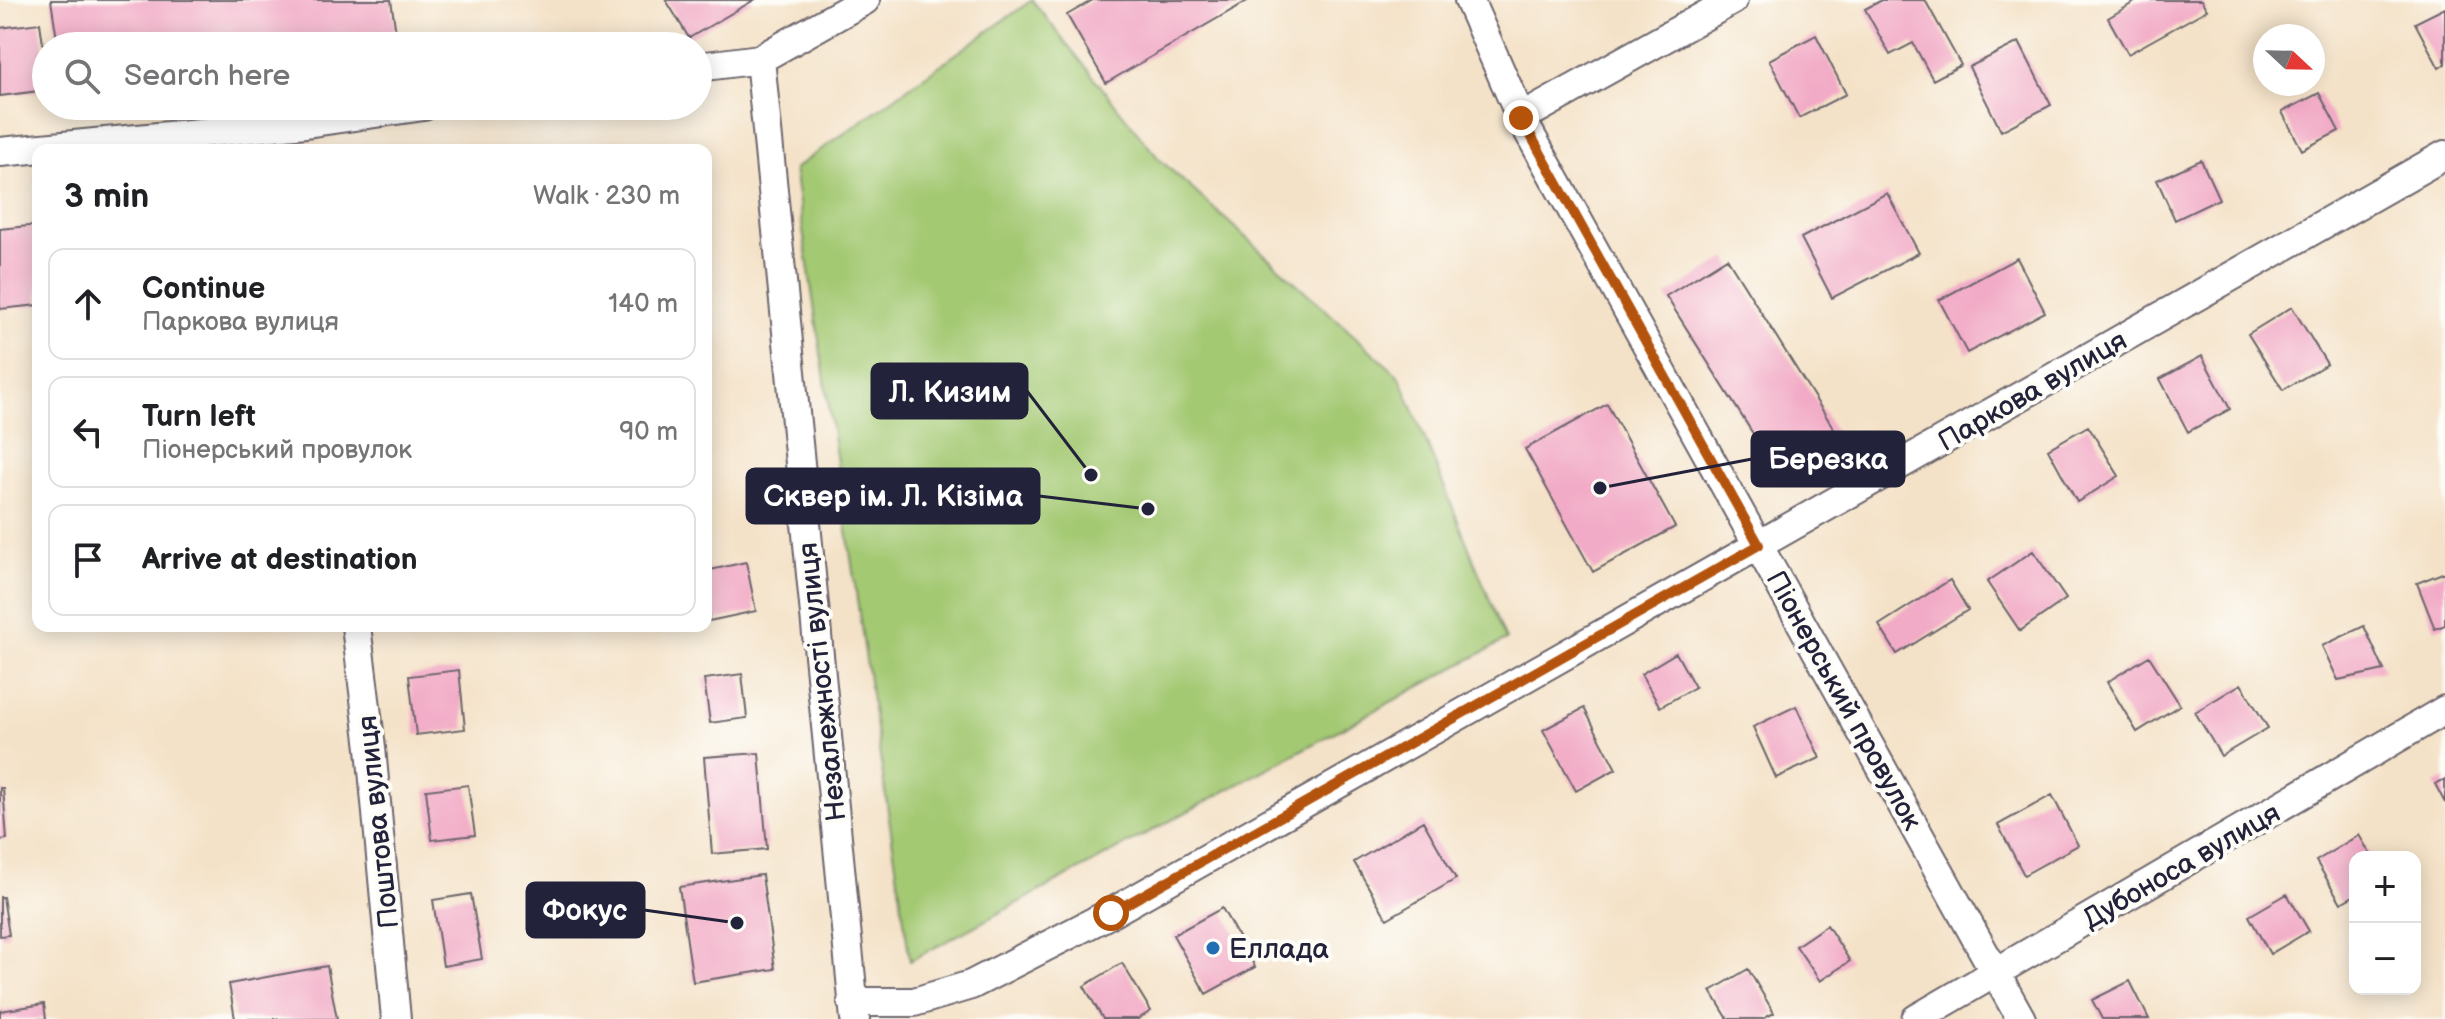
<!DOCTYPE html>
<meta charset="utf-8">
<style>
body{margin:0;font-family:"Balsamiq Sans",sans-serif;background:#f6f6f6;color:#202124}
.controls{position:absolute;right:24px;bottom:24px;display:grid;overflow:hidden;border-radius:16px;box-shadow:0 4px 20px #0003}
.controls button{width:72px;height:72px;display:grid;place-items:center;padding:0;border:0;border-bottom:2px solid #e0e0e0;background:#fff;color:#202124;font:40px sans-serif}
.compass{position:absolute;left:2253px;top:24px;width:72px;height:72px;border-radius:50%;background:#fff;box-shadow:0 4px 20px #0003;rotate:112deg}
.stop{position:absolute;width:24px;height:24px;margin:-18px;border:6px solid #b45309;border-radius:50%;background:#fff}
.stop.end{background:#b45309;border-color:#fff;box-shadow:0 2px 8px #0008}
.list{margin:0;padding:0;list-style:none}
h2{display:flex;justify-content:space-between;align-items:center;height:104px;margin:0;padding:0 32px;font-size:34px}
h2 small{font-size:26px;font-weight:400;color:#757577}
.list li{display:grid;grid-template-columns:52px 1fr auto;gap:24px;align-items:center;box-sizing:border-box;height:112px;margin:0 16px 16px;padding:0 16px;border:2px solid #e0e0e0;border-radius:16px}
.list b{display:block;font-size:30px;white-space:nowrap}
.list p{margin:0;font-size:26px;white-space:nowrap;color:#757577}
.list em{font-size:26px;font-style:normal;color:#757577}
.icon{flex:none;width:44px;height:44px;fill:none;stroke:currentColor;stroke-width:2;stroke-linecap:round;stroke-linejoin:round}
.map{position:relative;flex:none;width:2445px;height:1019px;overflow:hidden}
.search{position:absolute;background:#fff;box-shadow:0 4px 20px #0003;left:32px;top:32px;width:680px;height:88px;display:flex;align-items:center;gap:20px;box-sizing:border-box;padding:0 28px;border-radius:44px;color:#757577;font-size:30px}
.panel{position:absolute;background:#fff;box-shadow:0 4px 20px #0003;left:32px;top:144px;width:680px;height:488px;border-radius:16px}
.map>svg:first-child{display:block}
</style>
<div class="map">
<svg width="2445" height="1019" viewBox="0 0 2445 1019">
<rect width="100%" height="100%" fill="#fdfcf7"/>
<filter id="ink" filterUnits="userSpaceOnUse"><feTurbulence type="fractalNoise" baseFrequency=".0125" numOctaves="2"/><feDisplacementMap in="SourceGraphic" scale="16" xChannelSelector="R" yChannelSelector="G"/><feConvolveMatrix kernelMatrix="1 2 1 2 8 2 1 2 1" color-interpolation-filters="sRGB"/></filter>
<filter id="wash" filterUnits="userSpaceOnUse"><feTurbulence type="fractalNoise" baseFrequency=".006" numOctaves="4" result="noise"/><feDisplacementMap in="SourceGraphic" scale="32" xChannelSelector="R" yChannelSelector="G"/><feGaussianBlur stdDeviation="1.8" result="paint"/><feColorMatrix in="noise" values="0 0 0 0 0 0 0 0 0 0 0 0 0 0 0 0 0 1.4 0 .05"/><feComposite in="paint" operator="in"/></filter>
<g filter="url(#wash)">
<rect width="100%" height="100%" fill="#f4e2c8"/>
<path fill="#a4c973" stroke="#637657" stroke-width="2" d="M1032,0L1159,159L1400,377L1506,640L910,961L794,169Z"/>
<g id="blocks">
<path fill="#f2abc6" d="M51,0H391L398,46H58Z
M666,0H754L689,38Z
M1093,0H1249L1106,83L1067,15Z
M1882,0H1925L1961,65L1933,80L1913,43L1890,55L1865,9Z
M2138,0H2201L2207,10L2128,54L2108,18Z
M2445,8V64L2439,68L2415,23Z
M40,23L46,65V90L0,96V28Z
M1816,35L1846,94L1799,118L1769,60Z
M2019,42L2051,105L2001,131L1969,67Z
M2319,93L2339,131L2302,150L2282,112Z
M688,142L689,150H650V148Z
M2201,160L2219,199L2175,220L2157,180Z
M1887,193L1919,253L1832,298L1801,238Z
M38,225V305L0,309V229Z
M1727,258L1836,432L1776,470L1666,296Z
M2017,258L2045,312L1967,353L1939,300Z
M2292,307L2327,364L2283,390L2248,334Z
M2202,356L2230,409L2188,432L2160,379Z
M1607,404L1675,527L1593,572L1525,449Z
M2088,426L2119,476L2077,502L2048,449Z
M2033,551L2066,599L2020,631L1987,582Z
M746,562L756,611L709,621L706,571Z
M2445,572V625L2435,629L2417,583Z
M1950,580L1968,610L1897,654L1879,625Z
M2364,626L2384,670L2338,680L2322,646Z
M1676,653L1695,687L1660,707L1641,674Z
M2149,656L2180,705L2137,732L2107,682Z
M459,670L465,729L416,735L409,676Z
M742,674L747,718L710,723L704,679Z
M2241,684L2268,728L2221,756L2195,712Z
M1796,706L1820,758L1776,778L1753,727Z
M1584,708L1616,769L1576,791L1543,730Z
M759,753L767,849L712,854L704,757Z
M2445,779V803L2435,784Z
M468,785L475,835L432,840L426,790Z
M0,788H3L7,839L0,840Z
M2052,795L2078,845L2024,875L1998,825Z
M1423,821L1456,879L1387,919L1354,862Z
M2359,835L2372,857H2355V895L2341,903L2316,861Z
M762,875L775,969L693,982L679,887Z
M471,894L482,959L443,966L433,900Z
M2287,894L2309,931L2270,954L2249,916Z
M0,897H3L9,935L0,936Z
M1222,908L1255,967L1206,994L1173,935Z
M1827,925L1850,961L1820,981L1796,946Z
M1122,963L1151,1011L1138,1019H1103L1084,986Z
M327,966L337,1019H235L229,984Z
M1748,969L1774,1013L1763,1019H1728L1711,991Z
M2130,981L2149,1019H2102L2092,1000Z
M44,1004L46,1019H0V1011Z"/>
</g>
</g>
<g filter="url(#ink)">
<use href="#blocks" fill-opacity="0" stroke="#6c656c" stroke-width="2"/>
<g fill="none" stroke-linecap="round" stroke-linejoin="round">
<g stroke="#6c656c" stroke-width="32">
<path id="street" d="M1469,0L1521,118L2021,1019
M760,59L855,1019
M698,67L760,59L865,0
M1521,118L1733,0
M0,152L306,123L424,106
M356,626L371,748L396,1019
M852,1002H914L971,985L1111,913L2445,155
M1916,1019L2445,710"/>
</g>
<use href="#street" stroke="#fff" stroke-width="28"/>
</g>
</g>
<g fill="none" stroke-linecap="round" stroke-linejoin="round" filter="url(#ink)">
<path stroke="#b45309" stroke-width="10" d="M1111,913L1759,545L1521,118"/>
</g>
<circle fill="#1f6fb2" stroke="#fdfcf7" stroke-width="3" cx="1213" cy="948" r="8"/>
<g text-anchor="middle" stroke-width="8" stroke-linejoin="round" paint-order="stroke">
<g font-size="28" fill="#22223b" stroke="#fdfcf7">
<text transform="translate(2032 390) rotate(-30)" y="10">Паркова вулиця</text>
<text transform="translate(821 682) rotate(-96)" y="10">Незалежності вулиця</text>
<text transform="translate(1845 700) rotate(61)" y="10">Піонерський провулок</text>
<text transform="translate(377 822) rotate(-96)" y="10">Поштова вулиця</text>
<text transform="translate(2181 865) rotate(-30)" y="10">Дубоноса вулиця</text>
</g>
<g font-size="28" fill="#22223b" stroke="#fdfcf7" text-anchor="start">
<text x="1229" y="958">Еллада</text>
</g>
</g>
<path fill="none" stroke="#22223b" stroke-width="3" d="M1091 475L1027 391M1600 488L1752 459M1148 509L1039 496M737 923L644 910"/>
<g fill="#22223b" stroke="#fdfcf7" stroke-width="3">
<circle cx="1091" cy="475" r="8"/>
<circle cx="1600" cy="488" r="8"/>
<circle cx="1148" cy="509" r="8"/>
<circle cx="737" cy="923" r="8"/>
</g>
<g fill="#22223b" stroke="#22223b" stroke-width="3">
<rect x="872" y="364" width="155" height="54" rx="8"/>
<rect x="1752" y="432" width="152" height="54" rx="8"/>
<rect x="747" y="469" width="292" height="54" rx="8"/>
<rect x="527" y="883" width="117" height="54" rx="8"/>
</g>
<g font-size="30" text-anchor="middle" font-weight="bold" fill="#fff">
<text x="950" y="402">Л. Кизим</text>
<text x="1828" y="469">Березка</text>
<text x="893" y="506">Сквер ім. Л. Кізіма</text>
<text x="585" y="920">Фокус</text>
</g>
</svg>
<div class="controls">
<button>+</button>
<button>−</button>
</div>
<svg class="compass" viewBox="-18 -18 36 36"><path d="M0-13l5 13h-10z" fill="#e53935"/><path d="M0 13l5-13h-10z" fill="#757577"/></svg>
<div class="stop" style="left:1111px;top:913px"></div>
<div class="stop end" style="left:1521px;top:118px"></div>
<div class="search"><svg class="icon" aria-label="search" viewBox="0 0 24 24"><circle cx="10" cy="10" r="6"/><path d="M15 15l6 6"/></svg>Search here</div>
<section class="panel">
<h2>3 min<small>Walk · 230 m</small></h2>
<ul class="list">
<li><svg class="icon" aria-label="ahead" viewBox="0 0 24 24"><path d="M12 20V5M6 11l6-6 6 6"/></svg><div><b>Continue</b><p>Паркова вулиця</p></div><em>140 m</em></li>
<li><svg class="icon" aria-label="left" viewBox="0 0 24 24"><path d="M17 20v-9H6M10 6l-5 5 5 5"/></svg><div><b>Turn left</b><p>Піонерський провулок</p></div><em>90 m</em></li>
<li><svg class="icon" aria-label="arrive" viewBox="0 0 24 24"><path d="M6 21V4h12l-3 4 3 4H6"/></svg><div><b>Arrive at destination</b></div></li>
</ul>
</section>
</div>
